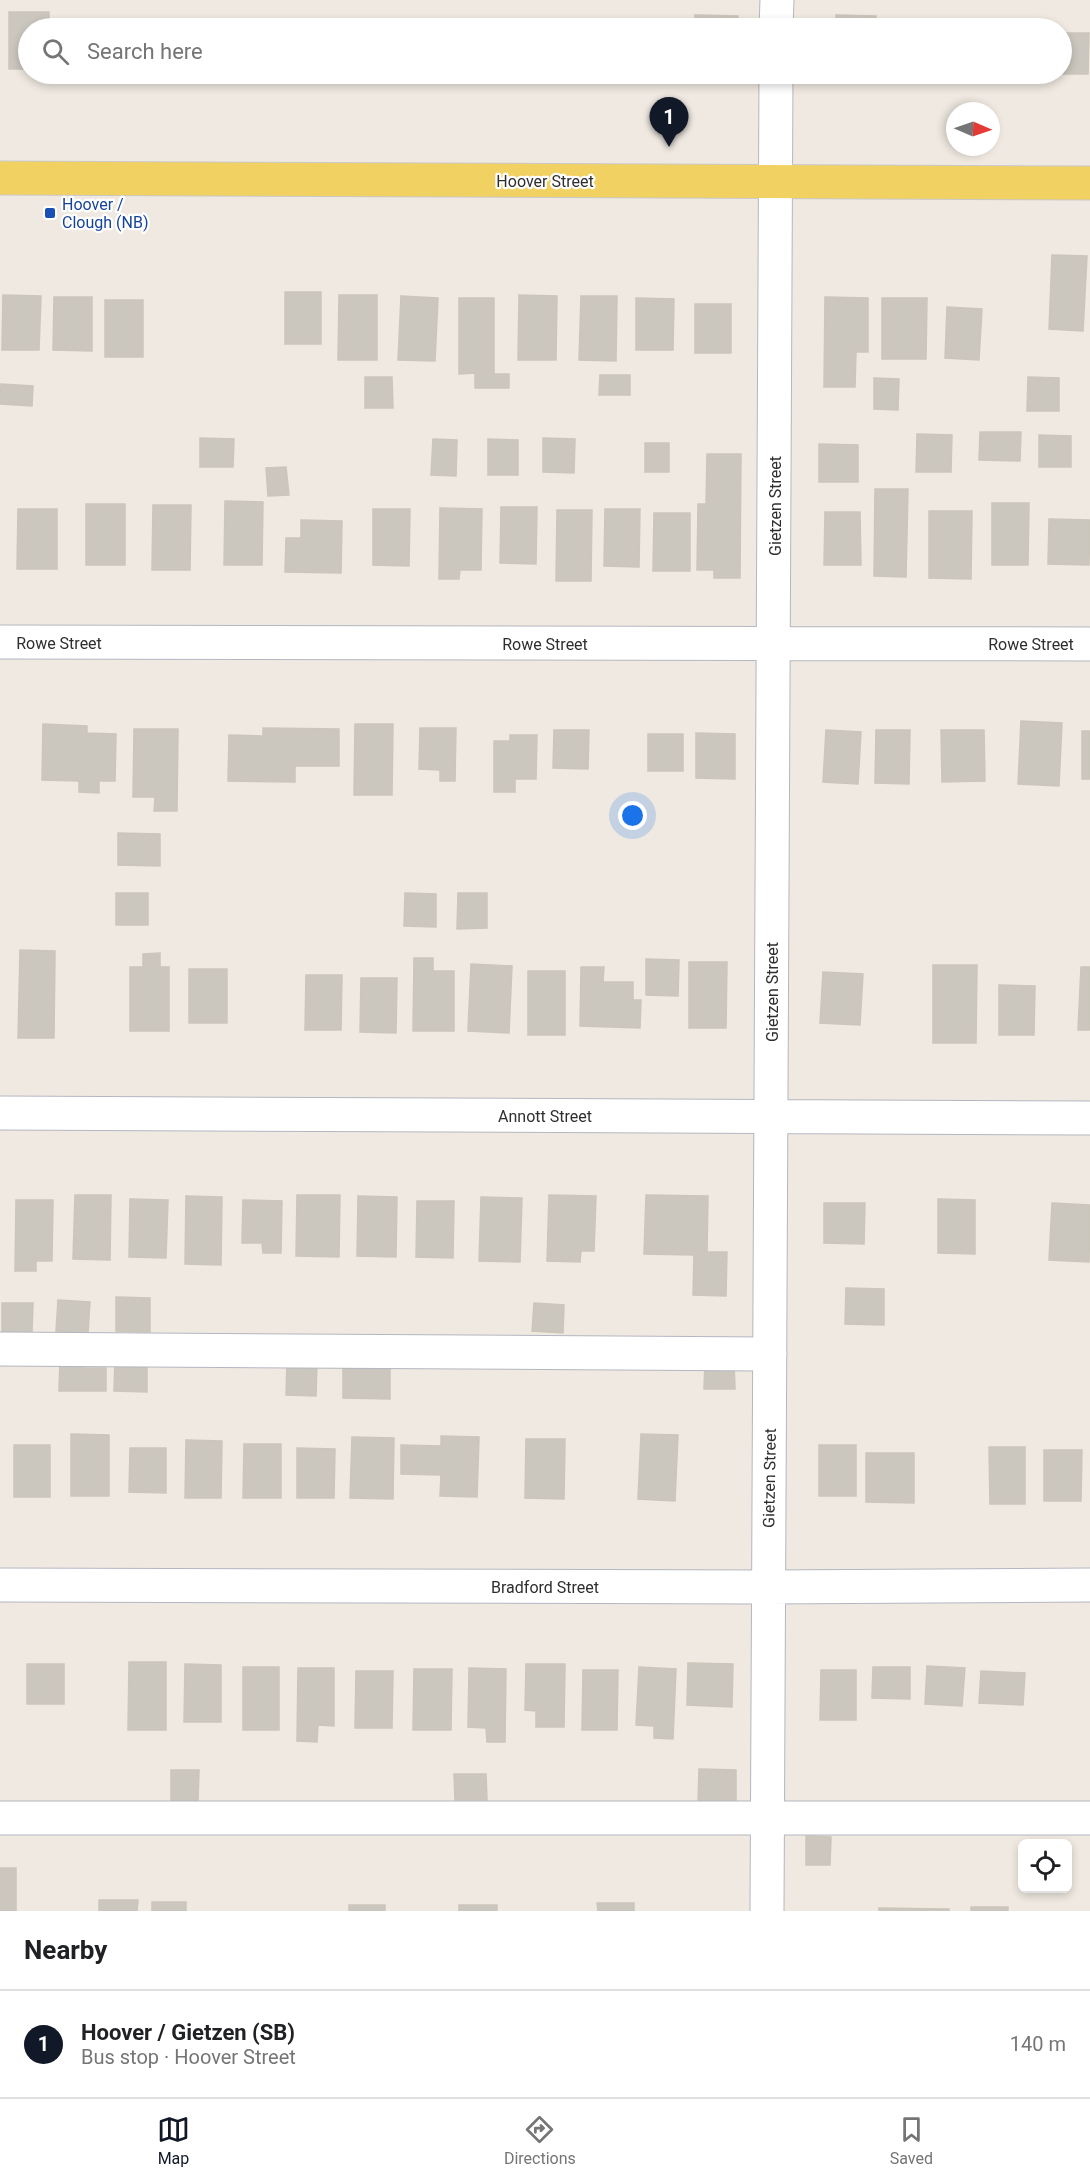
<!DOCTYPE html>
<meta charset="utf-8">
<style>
body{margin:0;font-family:Roboto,sans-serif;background:#f2f2f2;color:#202124}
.controls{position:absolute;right:18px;bottom:18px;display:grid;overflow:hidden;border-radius:9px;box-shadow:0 3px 9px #0003}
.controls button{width:54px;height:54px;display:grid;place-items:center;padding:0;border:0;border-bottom:2px solid #e0e0e0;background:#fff;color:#202124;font:30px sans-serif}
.compass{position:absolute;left:946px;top:102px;width:54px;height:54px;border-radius:50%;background:#fff;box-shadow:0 3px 9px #0003;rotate:92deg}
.you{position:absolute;left:633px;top:816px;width:21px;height:21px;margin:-15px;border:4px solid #fff;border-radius:50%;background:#1a73e8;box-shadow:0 0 0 9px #1a73e833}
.badge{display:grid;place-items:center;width:39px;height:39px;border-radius:50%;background:#111827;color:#fff;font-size:20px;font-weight:700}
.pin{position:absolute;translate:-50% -50px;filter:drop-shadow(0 2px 3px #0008)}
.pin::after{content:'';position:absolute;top:32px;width:21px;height:18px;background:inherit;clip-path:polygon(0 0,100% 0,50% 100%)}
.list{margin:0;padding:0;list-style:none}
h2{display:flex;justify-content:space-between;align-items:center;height:78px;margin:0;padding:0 24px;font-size:26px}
h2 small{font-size:20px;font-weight:400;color:#757577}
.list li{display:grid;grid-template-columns:39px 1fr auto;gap:18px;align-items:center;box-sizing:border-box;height:108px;padding:0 24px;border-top:2px solid #e0e0e0}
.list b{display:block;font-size:22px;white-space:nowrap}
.list p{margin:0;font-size:20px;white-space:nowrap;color:#757577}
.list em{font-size:20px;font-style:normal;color:#757577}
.icon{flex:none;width:33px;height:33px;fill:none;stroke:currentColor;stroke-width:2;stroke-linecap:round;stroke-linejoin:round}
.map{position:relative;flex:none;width:1090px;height:1911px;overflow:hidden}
.search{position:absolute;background:#fff;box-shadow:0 3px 9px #0003;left:18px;right:18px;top:18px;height:66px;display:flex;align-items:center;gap:15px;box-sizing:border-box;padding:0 21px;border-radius:33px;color:#757577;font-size:22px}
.sheet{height:186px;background:#fff}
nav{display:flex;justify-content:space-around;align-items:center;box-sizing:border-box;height:84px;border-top:2px solid #e0e0e0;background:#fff;font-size:16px;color:#757577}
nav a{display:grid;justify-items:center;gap:3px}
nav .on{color:#111827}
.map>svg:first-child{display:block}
</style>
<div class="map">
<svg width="1090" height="1911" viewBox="0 0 1090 1911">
<rect width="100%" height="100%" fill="#efe9e1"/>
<path fill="#cbc7bf" stroke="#cbc5ba" stroke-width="1.5" d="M9,12H49V28H28V69H9Z
M695,15L738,16V28H695Z
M836,15L876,16V28H836Z
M1062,33H1089L1088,74H1061Z
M1052,255L1087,256L1083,331L1049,329Z
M285,292H321V344H285Z
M3,295L41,296L39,350H2Z
M339,295H377V360H338Z
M519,295L557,296L556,360H518Z
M401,296L438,298L435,361L398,360Z
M581,296H617L616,361L579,360Z
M54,297H92V351L53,350Z
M825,297L868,298V352H856L855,387H824Z
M459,298H494V374H509V388H475V373L459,374Z
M636,298L674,299L673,350H636Z
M882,298H927L926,359H882Z
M105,300H143V357H105Z
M695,304H731V353H695Z
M947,307L982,309L979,360L945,358Z
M600,375H630V395H599Z
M365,377H392L393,408H365Z
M1028,377L1059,378V411H1027Z
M874,378L899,379L898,410L874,409Z
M1,384L33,386L32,406L0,404Z
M980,432H1021L1020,461L979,460Z
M917,434L952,435L951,472H916Z
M1039,435L1071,436V467H1039Z
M200,438L234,439L233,467H200Z
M543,438L575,439L574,473L543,472Z
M433,439L457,440L456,476L431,475Z
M488,439L518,440V475H488Z
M645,443H669V472H645Z
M819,444L858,445V482H819Z
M707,454H741L740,578H714V570H697L698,504H706Z
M286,467L289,495L268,496L266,468Z
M875,489H908L906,577L874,576Z
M225,501L263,502L262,565H224Z
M992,503H1029L1028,565H992Z
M86,504H125V565H86Z
M153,505H191L190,570H152Z
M501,507H537L536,564L500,563Z
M440,508L482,509L481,570H460L459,579H439Z
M18,509H57V569H17Z
M373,509H410L409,566L373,565Z
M605,509H640L639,567L604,566Z
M557,510H592L591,581H556Z
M929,511H972L971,579L929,578Z
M825,512H860L861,565H824Z
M654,513H690V571H653Z
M1049,519L1090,520L1089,565L1048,564Z
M301,520L342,521L341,573L285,572L286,538H301Z
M1021,721L1062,723L1059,786L1018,784Z
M43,724L87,726V733L116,734L115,781H99V793L79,792V781L42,780Z
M355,724H393L392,795H354Z
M263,728L339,729V766H295V782L228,781L229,735L263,736Z
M420,728H456L455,781H440V770L419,769Z
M134,729H178L177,811H154L155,797H133Z
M554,730H589L588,769L553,768Z
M826,730L861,732L858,784L823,782Z
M876,730H910L909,784L875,783Z
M941,730H984L985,781L942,782Z
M1082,731H1090V779H1082Z
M696,733L735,734V779L696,778Z
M648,734H683V771H648Z
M510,735H537L536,779H515V792H494V741H510Z
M118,833L160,834V866L118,865Z
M116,893H148V925H116Z
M405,893L436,894V927L404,926Z
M458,893H487V928L457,929Z
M20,950L55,951L54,1038H18Z
M160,953V967H169V1031H130V967H143V954Z
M414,958H433V971H454V1031H413Z
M646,959L679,960L678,996L646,995Z
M689,962H727L726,1028H689Z
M471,964L512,966L509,1033L468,1031Z
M933,965H977L976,1043H933Z
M581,967H604L603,982H633V1000H641L640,1028L580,1026Z
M1081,967H1090V1030H1078Z
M189,969H227V1023H189Z
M528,971H565V1035H528Z
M823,972L863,974L860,1025L820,1023Z
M306,975H342L341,1030H305Z
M361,978H397L396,1033L360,1032Z
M999,985L1035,986L1034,1035H999Z
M75,1195H111L110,1260L73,1259Z
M297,1195H340L339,1257L296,1256Z
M549,1195L596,1196L594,1251H581L580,1262L547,1261Z
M646,1195L708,1196L707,1252H727L726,1296L693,1295L694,1255L644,1254Z
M186,1196L222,1197L221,1265L185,1264Z
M358,1196L397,1197L396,1257L357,1256Z
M481,1197L522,1198L520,1262L479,1261Z
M130,1199L168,1200L166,1258L129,1257Z
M938,1199L975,1200V1254L938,1253Z
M16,1200H53L52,1261H36V1271H15Z
M243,1200L282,1201L281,1253H263L262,1243H242Z
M417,1201H454L453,1258L416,1257Z
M824,1203H865L864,1244L824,1243Z
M1052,1203L1090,1205L1089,1262L1049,1260Z
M846,1288L884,1289V1325L845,1324Z
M116,1297L150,1298V1332L116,1331Z
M58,1300L90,1302L88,1333L56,1331Z
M2,1303H33L32,1332H2Z
M534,1303L564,1305L563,1333L532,1331Z
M115,1359L147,1360V1392L114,1391Z
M60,1361H83L84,1368H106V1391H59Z
M287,1362L317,1363L316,1396L286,1395Z
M343,1362L390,1363V1399L343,1398Z
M705,1362H734L735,1389H704Z
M71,1434L109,1435V1496H71Z
M641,1434L678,1435L675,1501L638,1499Z
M441,1436L479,1437L477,1497L440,1496L441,1475L401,1474V1445L441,1446Z
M352,1437L394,1438L393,1499L350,1498Z
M526,1439H565L564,1499L525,1498Z
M186,1440L222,1441L221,1498H185Z
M244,1444H281V1498H243Z
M14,1445H50V1497H14Z
M819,1445H856V1496H819Z
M989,1447H1025V1504H990Z
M130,1448H166V1493L129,1492Z
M297,1448L335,1449L334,1498H297Z
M1044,1450H1082L1081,1501H1044Z
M866,1453H914V1503L866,1502Z
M129,1662H166V1730H128Z
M688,1663L733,1664L732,1707L687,1705Z
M27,1664H64V1704H27Z
M185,1664L221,1665V1722H184Z
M526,1664H565L564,1727H536V1711L525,1710Z
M927,1666L965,1668L962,1706L925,1704Z
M243,1667H279V1730H243Z
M639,1667L676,1669L673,1739L654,1738V1726L636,1725Z
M873,1667H910V1699L872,1698Z
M298,1668H334V1726L318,1725L317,1742L297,1741Z
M469,1668L506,1669L505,1742H487L486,1728L468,1727Z
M414,1669H452L451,1730H413Z
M583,1670H618L617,1730H582Z
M821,1670H856V1720H820Z
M356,1671H393L392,1728H355Z
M981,1671L1025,1673L1023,1705L979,1703Z
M699,1769L736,1770V1804H698Z
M171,1770H199L198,1801L171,1802Z
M454,1774H486L487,1800H455Z
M806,1836L831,1837L830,1865H806Z
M0,1868H16V1911H0Z
M99,1900H138L137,1911H99Z
M152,1902H186V1911H152Z
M597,1903H634V1911H598Z
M349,1905H385V1911H349Z
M459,1905H497V1911H459Z
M971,1907H1008V1911H971Z
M879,1908L949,1909V1911H879Z"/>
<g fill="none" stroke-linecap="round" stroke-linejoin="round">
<g stroke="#b4b7c1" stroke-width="35">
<path id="minor" d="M776,28L777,0
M0,642L1090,644
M0,1113L1090,1118
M0,1349L770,1354
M0,1585L768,1587L1090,1585
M0,1818H1090
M767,1911L776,74"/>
</g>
<g stroke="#c9c9c9" stroke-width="35">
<path id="major" d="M0,178L1090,183"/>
</g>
<use href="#minor" stroke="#fff" stroke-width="33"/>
<use href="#major" stroke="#f2d163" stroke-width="33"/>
</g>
<rect fill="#1a4fb4" stroke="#fff" stroke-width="2" x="44" y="207" width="12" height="12" rx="3"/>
<g text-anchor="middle" stroke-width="4.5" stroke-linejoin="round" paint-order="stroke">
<g font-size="16" fill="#2e2e2e" stroke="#fff">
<text x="545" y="187">Hoover Street</text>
<text transform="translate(775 506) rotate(-90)" y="6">Gietzen Street</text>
<text x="59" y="649">Rowe Street</text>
<text x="545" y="650">Rowe Street</text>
<text x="1031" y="650">Rowe Street</text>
<text transform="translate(772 992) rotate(-90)" y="6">Gietzen Street</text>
<text x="545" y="1122">Annott Street</text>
<text transform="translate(769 1478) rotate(-89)" y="6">Gietzen Street</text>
<text x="545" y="1593">Bradford Street</text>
</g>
<g font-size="16" fill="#164399" stroke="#fff" text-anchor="start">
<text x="62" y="210">Hoover /<tspan x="62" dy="18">Clough (NB)</tspan></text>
</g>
</g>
</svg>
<div class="controls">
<button><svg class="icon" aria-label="locate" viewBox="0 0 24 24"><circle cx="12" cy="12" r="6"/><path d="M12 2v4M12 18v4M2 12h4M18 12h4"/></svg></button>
</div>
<svg class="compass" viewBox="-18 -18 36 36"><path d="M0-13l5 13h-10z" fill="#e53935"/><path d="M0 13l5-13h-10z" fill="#757577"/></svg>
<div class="you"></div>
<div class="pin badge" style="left:669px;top:147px">1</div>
<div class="search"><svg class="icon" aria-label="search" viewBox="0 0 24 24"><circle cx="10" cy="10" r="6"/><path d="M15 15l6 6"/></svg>Search here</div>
</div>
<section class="sheet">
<h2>Nearby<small></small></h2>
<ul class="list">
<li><span class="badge">1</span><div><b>Hoover / Gietzen (SB)</b><p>Bus stop · Hoover Street</p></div><em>140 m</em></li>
</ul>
</section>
<nav>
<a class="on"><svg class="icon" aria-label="map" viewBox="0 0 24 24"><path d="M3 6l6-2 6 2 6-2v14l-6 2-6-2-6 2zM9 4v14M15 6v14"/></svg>Map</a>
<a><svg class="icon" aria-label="directions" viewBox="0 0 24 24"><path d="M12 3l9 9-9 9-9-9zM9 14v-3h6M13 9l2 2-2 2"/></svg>Directions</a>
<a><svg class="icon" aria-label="saved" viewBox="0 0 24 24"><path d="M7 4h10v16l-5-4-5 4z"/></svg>Saved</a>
</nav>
